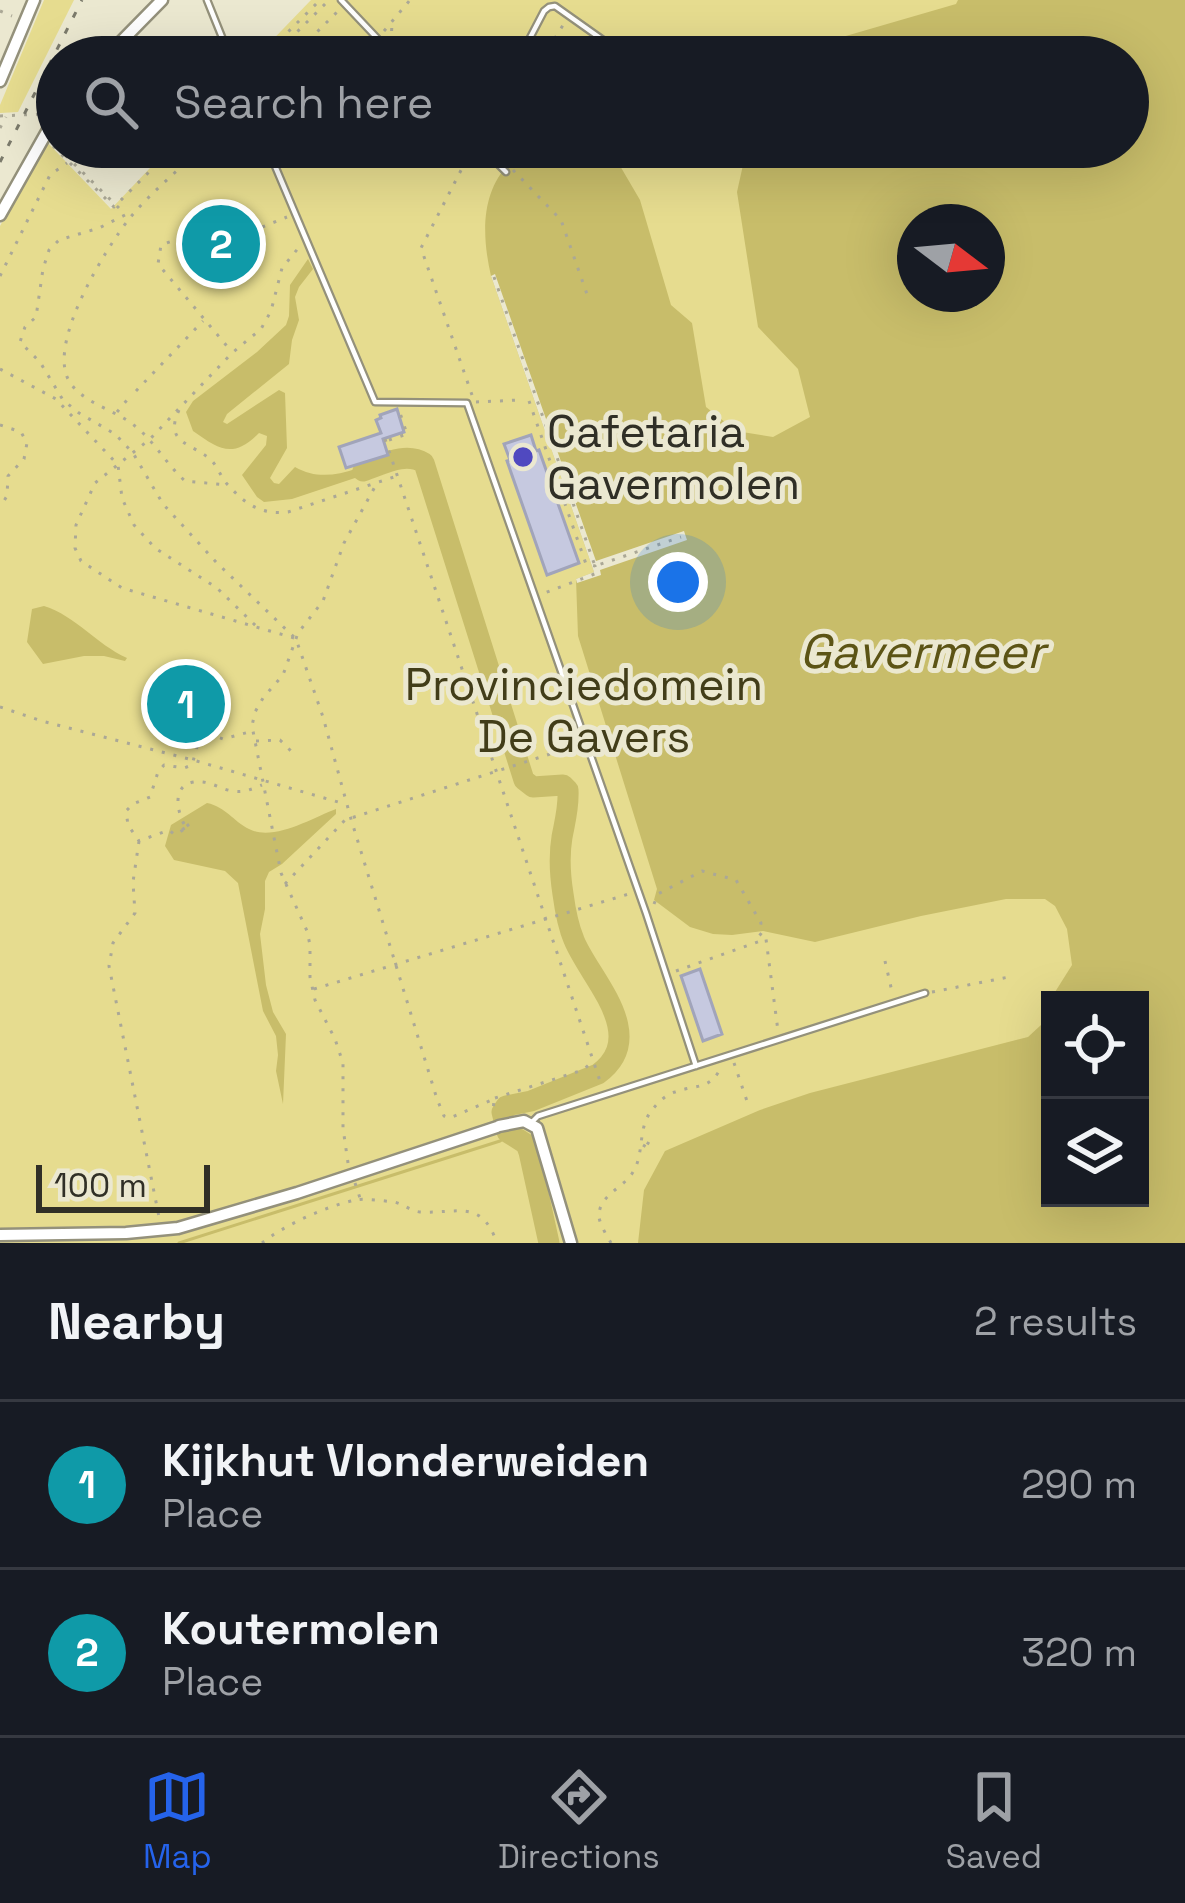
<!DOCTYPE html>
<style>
body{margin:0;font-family:"Space Grotesk",sans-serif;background:#20242c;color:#f1f3f6}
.controls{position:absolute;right:36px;bottom:36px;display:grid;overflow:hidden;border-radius:0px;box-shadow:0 12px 48px #0002}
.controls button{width:108px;height:108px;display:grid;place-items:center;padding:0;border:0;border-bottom:3px solid #363941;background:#171b24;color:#f1f3f6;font:60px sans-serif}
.compass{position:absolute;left:897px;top:204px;width:108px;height:108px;border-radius:50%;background:#171b24;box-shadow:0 12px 48px #0002;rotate:106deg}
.scale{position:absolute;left:36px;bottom:30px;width:174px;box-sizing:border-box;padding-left:12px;border:6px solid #302f26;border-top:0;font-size:33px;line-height:42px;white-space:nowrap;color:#302f26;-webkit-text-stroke:9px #ebe8d0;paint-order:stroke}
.you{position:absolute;left:678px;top:582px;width:42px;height:42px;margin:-30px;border:9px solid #fff;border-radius:50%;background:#1a73e8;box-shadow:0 0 0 18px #1a73e833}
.badge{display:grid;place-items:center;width:78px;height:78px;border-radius:50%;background:#2563eb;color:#fff;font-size:39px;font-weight:700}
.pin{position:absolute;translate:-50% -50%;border:6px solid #fff;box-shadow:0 3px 12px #0006}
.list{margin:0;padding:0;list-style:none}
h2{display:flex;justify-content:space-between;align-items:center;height:156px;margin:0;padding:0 48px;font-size:51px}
h2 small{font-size:39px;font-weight:400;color:#9ea1a6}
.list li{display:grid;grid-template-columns:78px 1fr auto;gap:36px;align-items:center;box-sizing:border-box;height:168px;padding:0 48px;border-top:3px solid #363941}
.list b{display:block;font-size:45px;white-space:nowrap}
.list p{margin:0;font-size:39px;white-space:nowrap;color:#9ea1a6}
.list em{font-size:39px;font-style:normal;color:#9ea1a6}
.icon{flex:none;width:66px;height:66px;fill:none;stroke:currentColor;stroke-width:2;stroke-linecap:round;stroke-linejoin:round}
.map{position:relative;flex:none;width:1185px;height:1243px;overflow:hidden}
.search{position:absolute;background:#171b24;box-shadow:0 12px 48px #0002;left:36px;right:36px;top:36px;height:132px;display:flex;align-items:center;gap:30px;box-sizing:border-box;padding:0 42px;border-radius:66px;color:#9ea1a6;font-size:45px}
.sheet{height:492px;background:#171b24}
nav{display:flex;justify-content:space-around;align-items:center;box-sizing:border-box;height:168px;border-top:3px solid #363941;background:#171b24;font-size:33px;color:#9ea1a6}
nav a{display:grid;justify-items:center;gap:6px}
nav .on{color:#2563eb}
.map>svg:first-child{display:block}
</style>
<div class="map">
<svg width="1185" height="1243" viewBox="0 0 1185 1243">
<rect width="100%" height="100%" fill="#ebe8d0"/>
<path fill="#e6dc8f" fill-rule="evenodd" d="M44,0H74L18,112L0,113V105Z
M311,0H1185V1243H0V226L46,141L111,209L170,147H1128V57H256ZM915,222H987V294H915ZM1050,1000H1140V1198H1050Z"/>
<path fill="#c8bd6a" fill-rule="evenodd" d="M958,0H1185V1243H638L644,1190L665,1151L760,1110L810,1093L1028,1037L1041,1025L1050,1000V1198H1140V1000H1050L1072,965L1067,929L1055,906L1045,899H1006L921,916L815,942L763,931L732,935L713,934L690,927L654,900L657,889L578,636L576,579L594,572L491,276C482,237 480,191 511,162C518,155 525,148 534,147C558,143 585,147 609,147L640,200L671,305L692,323L706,407L736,431L773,437L810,417L798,369L758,327L737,192L747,147H1128V57H810L832,40L956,4ZM915,222H987V294H915Z
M308,259L313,269L299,287L295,297L299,320L292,340L289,364L227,414L223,422L227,424L279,390L285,393L287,448L270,478L274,483L279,484L295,467C326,485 357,468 388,457L391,466L292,499L264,502L257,497L242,475L266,445L267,436L259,433C233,459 220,450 193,431L186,412L193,401L257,352L286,325L289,316L290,285Z
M44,606C76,616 96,644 127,658L125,661L104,656H84L43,664L27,642L32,609Z
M207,803C226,807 233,821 249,829C273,842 312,818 336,809V814L282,864L269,872L265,881V909L260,934L266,985L273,1012L286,1034L283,1104L276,1071L278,1055L276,1036L263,1011L238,883L225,871L174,860L165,846L171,825Z"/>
<path fill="#ebe8d0" d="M495,274L596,561L684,531L687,540L600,570L601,575L577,583L576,579L594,572L491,276Z"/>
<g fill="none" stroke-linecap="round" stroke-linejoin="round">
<path stroke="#c8bd6a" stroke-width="3" d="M179,1243L500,1141L510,1134"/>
<path stroke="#c8bd6a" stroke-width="21" d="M363,471C382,465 405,451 424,463L524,780L533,787L563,785L568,790C569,807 565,821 562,837C559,855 560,875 563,894C565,909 568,926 574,940C589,978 651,1035 598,1074L531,1101L506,1106L502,1112L507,1132L526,1144L529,1152L549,1243"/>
</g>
<path fill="#c6c9e0" stroke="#a1a4ba" stroke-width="3" d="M397,409L404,432L383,439L388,455L346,468L339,447L381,433L376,420L381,418L380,415Z
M531,435L536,451L539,450L579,563L547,575L507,461L510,460L504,444Z
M700,969L722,1034L703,1041L681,976Z"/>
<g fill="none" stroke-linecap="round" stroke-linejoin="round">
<g stroke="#94917b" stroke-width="9">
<path id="lane" d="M207,0L230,57
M341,0L395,57
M520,57L544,11L549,7L555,6L627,57
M267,147L375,402L467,403L646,913L696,1066
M481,147L506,172
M532,1122L538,1116L925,993"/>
</g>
<g stroke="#94917b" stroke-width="15">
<path id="street" d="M106,57L162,0
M0,81L34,0
M0,215L57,114
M499,1126L524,1121L537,1128L571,1243
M0,1235L126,1233L178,1228L297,1193L497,1127"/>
</g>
<path stroke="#aba896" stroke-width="3" stroke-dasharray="3 9" stroke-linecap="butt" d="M0,11L12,16
M384,31L410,0
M391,43L392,23
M263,57L320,0
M272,57L329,0
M292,57L339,10
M543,57L544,46L555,38L565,22
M0,116L42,114
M0,128L6,117
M53,146L114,207L174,147
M57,147L124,213
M202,147C178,171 150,193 129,219C105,250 49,340 68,379C79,402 116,410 135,426C155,442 166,464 185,481L227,485
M664,147L667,150L672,147
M513,170L561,220L589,300
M125,215L99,228L59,240L49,250L43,269L36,317L25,327L20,342L40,362L63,400L79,413L115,434L133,453L163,504L216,562L296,639L323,717L351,819L437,1099L444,1116L450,1118L494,1099L493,1114
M203 243a18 18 0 1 1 36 0a18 18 0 1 1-36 0Z
M205,235L175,240L161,245L158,264L231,351
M240,236L287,217
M0,276L50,175L67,163
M494,277L595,566L681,537
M0,369L56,399L118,465L122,498L134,525L155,548L217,588L256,626
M136,391L203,321
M472,395L421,248L473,147
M529,401L586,564L595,566L597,573L542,594
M476,402L520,400
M179,410C163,444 193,443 211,460C218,467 221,478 228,485C245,504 261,515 288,512L397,476
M117,412L127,400
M0,425L21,432L27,443L24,459L8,476L7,496L0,507
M385,439L602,1087
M389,440L407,434L399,410
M294,638L122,588L81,561L75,548L76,525L95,483L150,439L232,353L261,329L271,311L282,268L300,246
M0,707L42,721L193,760L345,804
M190,708L204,730
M256,741L280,740L291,751
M184,824C174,804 174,779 203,782C213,783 223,790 233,791C244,793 252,789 262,785
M187,824L190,828L185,831L182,827Z
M183,830L175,835L169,830L139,841L128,825L126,811L133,804L150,797L158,772L164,765L184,768L192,765L200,736L204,732L223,739L253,731
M139,841L133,882L135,913L113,943L109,966L159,1217
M285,884L345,820L578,745
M654,904L658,894L702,871L736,880L761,923L759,933L766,939
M885,961L893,996
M676,971L766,939L778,1031
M314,989L632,893
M932,992L1014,976
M734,1063L749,1107
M495,1098L583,1070L592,1062
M643,1145L648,1148L651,1145L644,1141
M348,1163L343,1128V1063L335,1039L315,1000L310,977V945L307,931L281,873L252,726L255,712L263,698L283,675L298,633L323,601L344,543L377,483
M355,1183L360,1198
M262,1243C284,1225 329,1205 356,1200C366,1198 383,1201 394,1202C404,1204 410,1211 420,1212C458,1214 481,1198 497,1243
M611,1243C607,1236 600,1225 599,1217C598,1195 624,1188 633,1172C645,1153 637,1126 653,1109C658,1102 667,1094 675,1092C696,1084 711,1091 722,1065"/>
<use href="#lane" stroke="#fff" stroke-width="4.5"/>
<use href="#street" stroke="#fff" stroke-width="10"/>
<path stroke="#7b7a6b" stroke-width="3" stroke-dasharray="6 12" stroke-linecap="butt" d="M0,162L82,0"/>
</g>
<circle fill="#5049c0" stroke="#ebe8d0" stroke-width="4.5" cx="523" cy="457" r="12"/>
<g text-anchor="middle" stroke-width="10" stroke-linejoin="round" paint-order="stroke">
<g font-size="45" fill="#302f26" stroke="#ebe8d0" text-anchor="start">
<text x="547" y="447">Cafetaria<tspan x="547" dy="52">Gavermolen</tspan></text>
</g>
<g font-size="45" fill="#423d19" stroke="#ebe8d0">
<text x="584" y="700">Provinciedomein<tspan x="584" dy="52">De Gavers</tspan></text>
</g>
<g font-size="48" font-style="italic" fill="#5c5415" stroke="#ebe8d0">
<text x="922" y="668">Gavermeer</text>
</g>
</g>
</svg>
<div class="controls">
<button><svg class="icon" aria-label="locate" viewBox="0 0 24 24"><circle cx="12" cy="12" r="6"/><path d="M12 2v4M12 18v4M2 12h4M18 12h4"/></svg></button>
<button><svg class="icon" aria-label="layers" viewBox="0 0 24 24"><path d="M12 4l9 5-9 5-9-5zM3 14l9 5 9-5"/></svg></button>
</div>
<svg class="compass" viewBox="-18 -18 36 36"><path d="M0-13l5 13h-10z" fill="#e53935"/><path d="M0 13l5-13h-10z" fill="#9ea1a6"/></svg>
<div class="scale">100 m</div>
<div class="you"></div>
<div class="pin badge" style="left:186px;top:704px;background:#0f9aa8">1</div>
<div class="pin badge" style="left:221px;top:244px;background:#0f9aa8">2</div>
<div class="search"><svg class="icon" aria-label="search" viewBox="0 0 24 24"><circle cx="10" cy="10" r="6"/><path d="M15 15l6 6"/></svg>Search here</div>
</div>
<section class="sheet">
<h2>Nearby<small>2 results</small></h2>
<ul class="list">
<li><span class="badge" style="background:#0f9aa8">1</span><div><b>Kijkhut Vlonderweiden</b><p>Place</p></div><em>290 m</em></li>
<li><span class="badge" style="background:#0f9aa8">2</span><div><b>Koutermolen</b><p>Place</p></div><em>320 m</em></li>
</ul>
</section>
<nav>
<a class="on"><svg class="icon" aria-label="map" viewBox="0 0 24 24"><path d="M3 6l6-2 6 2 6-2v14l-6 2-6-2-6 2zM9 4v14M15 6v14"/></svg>Map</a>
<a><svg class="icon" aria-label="directions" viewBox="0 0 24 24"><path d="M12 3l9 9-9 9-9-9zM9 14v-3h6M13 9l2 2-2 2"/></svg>Directions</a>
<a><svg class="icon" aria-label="saved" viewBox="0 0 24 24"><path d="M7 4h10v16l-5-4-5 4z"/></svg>Saved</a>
</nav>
